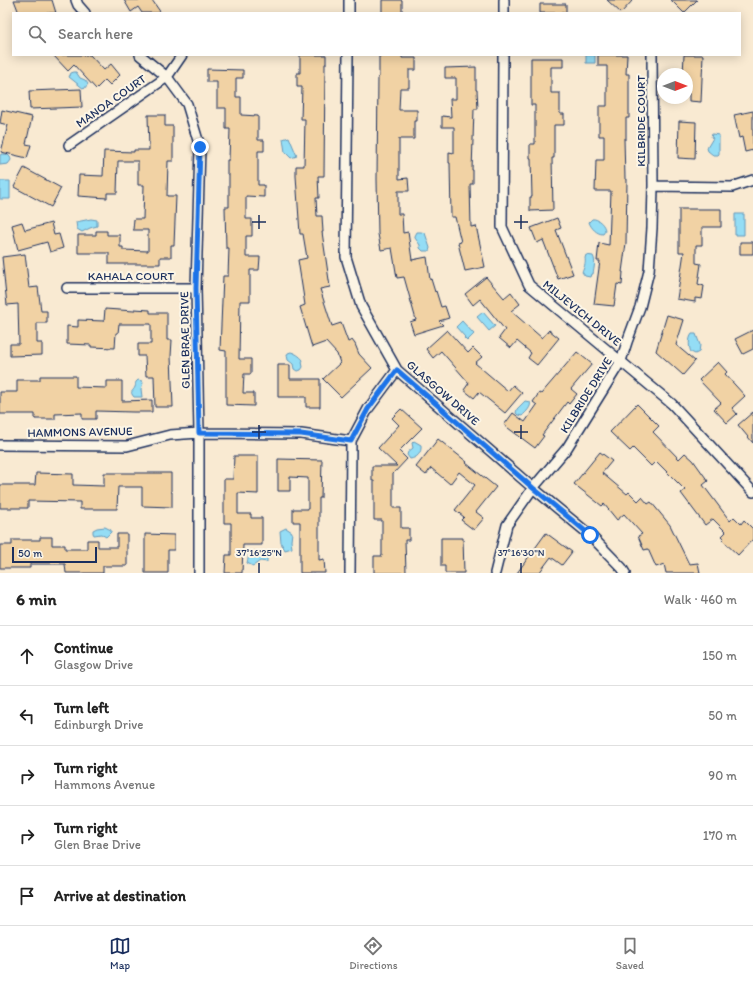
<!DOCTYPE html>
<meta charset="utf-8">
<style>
body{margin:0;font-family:Itim,sans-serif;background:#f2f2f2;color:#222}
.compass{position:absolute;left:657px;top:68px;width:36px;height:36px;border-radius:50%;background:#fff;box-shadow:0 2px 10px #0003;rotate:90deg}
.scale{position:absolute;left:12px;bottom:10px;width:85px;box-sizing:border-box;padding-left:4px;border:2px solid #1b2f5e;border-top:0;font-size:11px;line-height:14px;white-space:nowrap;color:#1b2f5e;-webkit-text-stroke:3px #fcf5e5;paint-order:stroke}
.stop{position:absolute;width:12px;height:12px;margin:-9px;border:3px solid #1a73e8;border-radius:50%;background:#fff}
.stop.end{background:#1a73e8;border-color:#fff;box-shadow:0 1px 4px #0008}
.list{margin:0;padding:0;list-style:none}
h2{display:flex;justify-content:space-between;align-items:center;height:52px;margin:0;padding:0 16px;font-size:17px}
h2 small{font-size:13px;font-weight:400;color:#767676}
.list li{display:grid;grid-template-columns:26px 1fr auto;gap:12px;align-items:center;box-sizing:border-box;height:60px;padding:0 16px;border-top:1px solid #e0e0e0}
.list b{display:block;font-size:15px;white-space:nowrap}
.list p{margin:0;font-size:13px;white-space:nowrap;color:#767676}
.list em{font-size:13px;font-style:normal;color:#767676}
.icon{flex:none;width:22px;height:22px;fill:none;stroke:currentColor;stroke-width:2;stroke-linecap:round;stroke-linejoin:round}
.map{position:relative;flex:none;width:753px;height:573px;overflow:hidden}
.search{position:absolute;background:#fff;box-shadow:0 2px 10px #0003;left:12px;right:12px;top:12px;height:44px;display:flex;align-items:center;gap:10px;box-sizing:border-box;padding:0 14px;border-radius:0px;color:#767676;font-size:15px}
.sheet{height:352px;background:#fff}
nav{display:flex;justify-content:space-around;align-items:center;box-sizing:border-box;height:56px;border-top:1px solid #e0e0e0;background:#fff;font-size:11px;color:#767676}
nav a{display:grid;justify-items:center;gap:2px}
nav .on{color:#1b2f5e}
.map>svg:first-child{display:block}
</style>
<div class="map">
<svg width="753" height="573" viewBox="0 0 753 573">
<rect width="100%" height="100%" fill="#f9ead2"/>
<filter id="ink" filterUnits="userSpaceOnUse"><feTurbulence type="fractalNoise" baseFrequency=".025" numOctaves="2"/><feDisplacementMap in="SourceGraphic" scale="8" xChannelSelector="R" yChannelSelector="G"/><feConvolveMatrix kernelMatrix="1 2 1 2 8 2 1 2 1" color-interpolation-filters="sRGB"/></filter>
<g filter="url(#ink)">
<path fill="#94ddf5" stroke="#6497b9" d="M586,55H595V63H586Z
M74,72H76L80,78L85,80L88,84L84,89L69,77L71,73Z
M712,134L719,135V154L718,155H713L708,151L707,148L713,138L711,137Z
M289,137L297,156L291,158L285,152L283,139Z
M2,154C7,154 10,155 11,160L8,164L0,165V155Z
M0,181H10V199H0Z
M735,214H744V235H735Z
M91,219L97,220V226L90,228L82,232L77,229L76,222Z
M592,219C598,218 605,225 605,231L603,234C597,234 591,228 589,222Z
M417,232H421L425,233L430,248L429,251H423L420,248V245L415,238V236Z
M586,255L593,256C596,261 594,268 593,274H591L590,277L585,276L582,272C584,269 586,262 585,258Z
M483,312L495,326L489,331L477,317Z
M462,321L474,334L467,341L464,338L465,337L456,327Z
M692,334H696L700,345L699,352L695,354L691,352C689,348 688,339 692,334Z
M291,352C295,353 300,356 303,360L302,362L303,367L301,370L297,371L294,369L293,364L288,360L287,355L288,353Z
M138,380L142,381L143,383L141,389L142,397H134C129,391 133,392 135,387C136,385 135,384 136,382Z
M525,401L530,402C532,407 526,412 522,416L518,415L516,413L517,409Z
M414,441L421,445C422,453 417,458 410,459L407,455L408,452L413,448L412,443Z
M105,527L111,530V532L106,537L101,534L94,535L93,533V530L97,528Z
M286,528L292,532L291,541L292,548L285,550L281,543L280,531Z
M260,553L267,555V562L260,561L253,566L247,563L249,555Z"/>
<path fill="#f1d2a4" stroke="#1b2f5e" d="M14,0H52L56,13H19Z
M124,0H152L161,13H142L138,7L131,12Z
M382,0H402V13H382Z
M607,0H633L621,13Z
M671,0H697L684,13Z
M540,4H566V13H540Z
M53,55H90L104,70L111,64L120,75L110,85L105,80L96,89L74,65L68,71Z
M300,55H326V64H325L324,176H318L319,198H316L317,216H322L323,232H322L330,287L320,289L332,326L341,323L348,342L352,340L355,344L359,354L372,368L341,397L323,379L340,363L337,354L326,342L312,347L300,307L305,305L298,260L307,258L303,234H300L296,176V166H304L305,119H301L302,87H297V73H300Z
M381,55H402V58H416V70H409V88H400L399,110H417V121H414V139H399V179L408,178L409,191H398V214H402L403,233L408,232L412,260L427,257L430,280L431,279L435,292L436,291L441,307L445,306L449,318L439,321L443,325L414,334L410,322L416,320L404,277L397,278L392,248L381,250L378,234L377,179L378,77H379V56H381Z
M598,55H627L626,74H629V118H626V139H624L625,179H627L626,243L622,272H623L622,285L617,284L614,306L594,304L600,261H597L599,243L609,245L611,191H595L596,160H604V136H599V106H607V66H598Z
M684,55H703L701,102L689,101V93H687V74H683Z
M531,58H563V67H551V93H560V114H564V125H554V158H552L553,210L530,211V197H532L531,158H530V144H535V105H531Z
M476,67V90H477L478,109H474L472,170H473V184H470L471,227L476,226L485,267L465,271L458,243L461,242L455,217H451L450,163H449V152L454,153V127H442V116L451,117L450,99H456V78H445V68Z
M207,69L243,70V78H236V97H241V115L258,116V140H264V151H258V185H264V197L246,196V219H252V236H246V257H260L259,270H250V301H240L239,359H251V374H244L243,393H254V406L226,405V351L220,350L223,276H228L229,248H226L225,207H229V174H227V160H229L230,129H226V108H217V82H207Z
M81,89L82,107L30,109L29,91Z
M2,110L32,117L26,144L31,145L27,158L1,152L8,125L0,123Z
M753,111V150L745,152L742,137L739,138L734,115Z
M148,115H165V126H173V161H168L167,196H176L174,245H171V257H160V264H109V253H78V235H96V231H107V235H120V247H123V250L148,251V230H133L134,219H143L144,185H138V161H118L117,193H107V198L78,196L79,175L103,176L104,151L134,152V150H149Z
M679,121L696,122L695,159L678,158Z
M24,168L61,188L51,207L14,187Z
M679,209H721V227H702V245H696V263L701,264L698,284L704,286L702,299L695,298V302L677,299L684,252H679Z
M557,218L561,228L556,230L573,274L558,279L543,240L537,243L531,228Z
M22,222L25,230L51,223L54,235L59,234L63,248L50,252L47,242L18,250L12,225Z
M740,242H753V254H740Z
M25,254L29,288L38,287L41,311H47V323H37V343H42V355L10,356V344H19L18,304L7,305L2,257Z
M486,277L504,298L511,292L520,304L511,311L542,338L549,330L559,338L537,365L528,358L531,353L517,341L511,348L499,338L505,330L480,299L473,305L465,294Z
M105,309L134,311V309L150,310V313H167V340H172L171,356L173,407H155L154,376H146L145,356H138V344H151V324H119L118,333H116L115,348L91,347V345L67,344V326L78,327V320L104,321Z
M667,315L684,320L676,345L695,361L683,375L656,351Z
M447,330L468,353L473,348L482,357L475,363L508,391L513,385L522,393L505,413L479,392L474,398L464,390L469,383L441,351L433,358L426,349Z
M753,330V349L743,354L735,339Z
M577,352L592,364L571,389L577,394L569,404L567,402L542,435L544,436L535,448L504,425L513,413L525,422L537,405L533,402L539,393L541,394Z
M718,362L727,372L725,374L745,396L732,408L737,414L727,423L714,409L721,403L699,380Z
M278,365H290V379H320V407H306V397H278Z
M40,376H76V387L107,388V381H122V401L152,400V412H133L96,411V419H82V413L55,414V419H35V414H0V392H17V380H40Z
M637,404L659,426L653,432L679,459L685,453L693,460L708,481L703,485L730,521L734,517L741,524L744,520L753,529V539L738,555L722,540L724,538L722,536L726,532L713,519L705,525L681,493L685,490L656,461L651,466L633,448L630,451L610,432Z
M401,409L422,428L399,451L407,459L393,474V508H401V528H409V540H405L406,573H374V556H382V520H374V481H372V466H397L378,448L399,425L392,418Z
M753,412V443L738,425Z
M438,439L467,462L466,463L496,487L476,512L484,518L474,530L461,520L464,517L455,510L475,485L459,472L450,484L431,468L426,475L416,467Z
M600,452L612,461L602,473L627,494L629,492L638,501L642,497L648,504L651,502L670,525L689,564L698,563L700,573H666L664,564L656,567L648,549L644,550L638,536L642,534L624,514L617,520L604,504L602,506L574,484Z
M234,456H258V494L238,493V514H251V518H262V545H243L242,573H225L226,555H231V523H224V479H233Z
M278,459L322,460L321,498H319V560L324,559L325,573H300V522H293V509H308V478L290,477V491H278Z
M36,473L73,474V485L104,486V473H171V492H172V507L142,506V487H118L117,509H80V502L28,501V508H0V485H35Z
M546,533L572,552L562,565L551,557L539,573H517Z
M117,534H127V566H103V573H66L65,564H30V568H0V545H12V540H40V537H52V545H65V549H87V540H98V547H117Z
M145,534L174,535V550H168V573H145Z
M441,538H463L464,573H445V566H441Z"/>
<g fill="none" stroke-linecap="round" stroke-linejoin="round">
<g stroke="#1b2f5e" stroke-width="12">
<path id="minor" d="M76,0L78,5L85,13
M349,13V0
M504,13V0
M140,55L167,77L187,104L200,147L196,288L199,433V573
M348,55L346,257L361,306L397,370L533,488L590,535L622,568L625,573
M503,55L502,227L529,285L672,404L753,492
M69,145L167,77L182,55
M653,186L732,187L753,180
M67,288H196
M0,445L127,446L170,435L199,433L301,434L351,441
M350,573L351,441L368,409L397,370
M495,573L507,525L533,488L567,448L621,361L627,342L640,307L649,271L652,228L653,186L652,55"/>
</g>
<use href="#minor" stroke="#fcf5e5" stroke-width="9"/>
</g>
</g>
<g fill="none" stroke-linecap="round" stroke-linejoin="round" filter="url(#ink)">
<path stroke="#1a73e8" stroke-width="5" d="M200,147L196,288L199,433L301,434L351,441L368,409L397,370L533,488L590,535"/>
</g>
<path fill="none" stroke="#1b2f5e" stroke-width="1.5" d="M259,215V229M521,215V229M252,222H266M514,222H528M259,425V439M521,425V439M252,432H266M514,432H528M259,563V573M521,563V573"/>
<g text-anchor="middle" stroke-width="4" stroke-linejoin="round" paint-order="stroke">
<g font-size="12" fill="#1b2f5e" stroke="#fcf5e5">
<text transform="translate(111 101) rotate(-35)" y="4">MANOA COURT</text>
<text transform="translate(641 121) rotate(-90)" y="4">KILBRIDE COURT</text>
<text x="131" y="280">KAHALA COURT</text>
<text transform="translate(582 313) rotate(39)" y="4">MILJEVICH DRIVE</text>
<text transform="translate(185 340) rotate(-91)" y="4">GLEN BRAE DRIVE</text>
<text transform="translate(443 393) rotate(41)" y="4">GLASGOW DRIVE</text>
<text transform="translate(586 395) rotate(-58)" y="4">KILBRIDE DRIVE</text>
<text transform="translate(80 432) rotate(-1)" y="4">HAMMONS AVENUE</text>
</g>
</g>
<g font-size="10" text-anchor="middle" fill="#1b2f5e" stroke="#fcf5e5" stroke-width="4" stroke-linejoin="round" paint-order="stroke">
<text x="259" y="556">37°16'25"N</text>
<text x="521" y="556">37°16'30"N</text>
</g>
</svg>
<svg class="compass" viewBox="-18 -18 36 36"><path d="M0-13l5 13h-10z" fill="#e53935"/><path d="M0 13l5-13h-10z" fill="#767676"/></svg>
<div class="scale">50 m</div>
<div class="stop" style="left:590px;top:535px"></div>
<div class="stop end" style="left:200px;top:147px"></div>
<div class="search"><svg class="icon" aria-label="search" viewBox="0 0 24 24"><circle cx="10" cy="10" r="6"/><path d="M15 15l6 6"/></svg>Search here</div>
</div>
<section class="sheet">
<h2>6 min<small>Walk · 460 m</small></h2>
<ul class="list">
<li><svg class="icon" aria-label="ahead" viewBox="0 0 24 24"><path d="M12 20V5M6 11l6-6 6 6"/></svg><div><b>Continue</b><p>Glasgow Drive</p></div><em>150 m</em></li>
<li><svg class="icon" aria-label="left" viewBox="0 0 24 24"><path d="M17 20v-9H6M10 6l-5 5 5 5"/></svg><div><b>Turn left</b><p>Edinburgh Drive</p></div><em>50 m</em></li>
<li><svg class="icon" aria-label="right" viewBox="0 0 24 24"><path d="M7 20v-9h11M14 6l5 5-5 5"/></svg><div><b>Turn right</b><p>Hammons Avenue</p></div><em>90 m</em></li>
<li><svg class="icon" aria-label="right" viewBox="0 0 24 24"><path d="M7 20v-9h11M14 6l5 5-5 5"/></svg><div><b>Turn right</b><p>Glen Brae Drive</p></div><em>170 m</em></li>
<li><svg class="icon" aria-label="arrive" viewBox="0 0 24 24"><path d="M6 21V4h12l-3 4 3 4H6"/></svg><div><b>Arrive at destination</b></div></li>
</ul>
</section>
<nav>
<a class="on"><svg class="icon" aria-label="map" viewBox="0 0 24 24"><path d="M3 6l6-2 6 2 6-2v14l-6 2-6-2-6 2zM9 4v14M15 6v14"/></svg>Map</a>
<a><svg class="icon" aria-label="directions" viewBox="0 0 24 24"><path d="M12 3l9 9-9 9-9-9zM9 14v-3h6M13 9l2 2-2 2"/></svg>Directions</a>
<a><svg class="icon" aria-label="saved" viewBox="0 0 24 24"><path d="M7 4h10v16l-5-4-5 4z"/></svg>Saved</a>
</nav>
